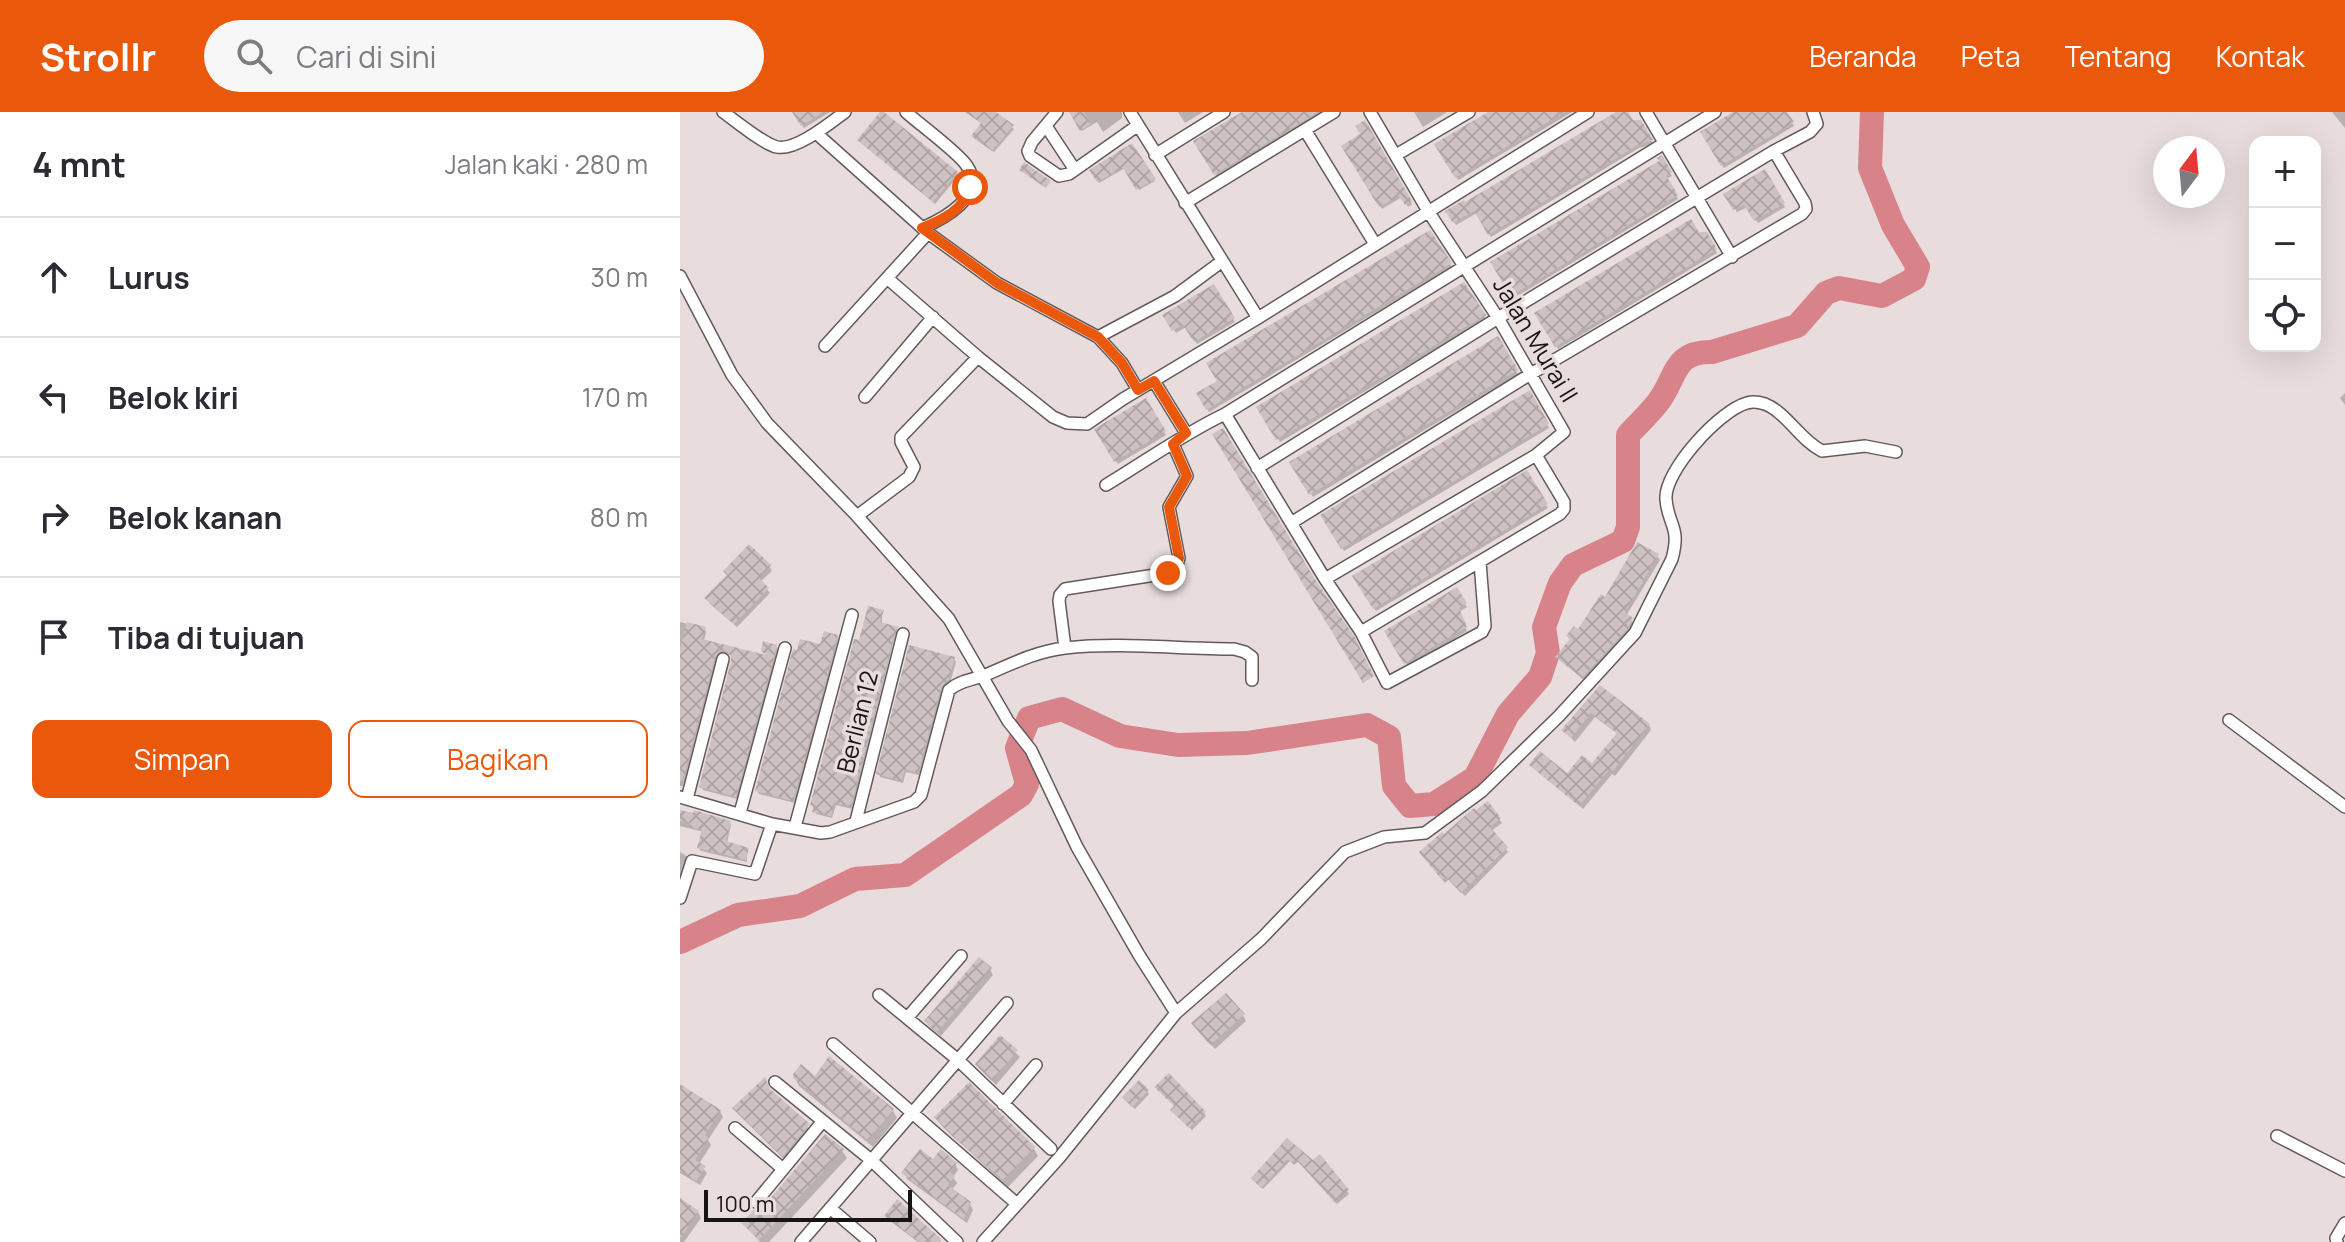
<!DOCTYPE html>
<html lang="id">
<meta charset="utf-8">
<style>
body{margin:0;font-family:Manrope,sans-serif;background:#f7f7f7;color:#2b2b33}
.controls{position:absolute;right:24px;top:24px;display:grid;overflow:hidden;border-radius:16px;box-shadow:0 8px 32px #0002}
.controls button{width:72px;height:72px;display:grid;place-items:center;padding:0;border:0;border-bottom:2px solid #e1e1e2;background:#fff;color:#2b2b33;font:40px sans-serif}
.compass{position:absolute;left:1473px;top:24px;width:72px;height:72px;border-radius:50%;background:#fff;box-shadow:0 8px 32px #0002;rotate:16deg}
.scale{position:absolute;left:24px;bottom:20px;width:208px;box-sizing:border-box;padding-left:8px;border:4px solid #181414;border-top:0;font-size:22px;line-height:28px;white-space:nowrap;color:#181414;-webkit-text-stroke:6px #e8dcdd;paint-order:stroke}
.stop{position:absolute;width:24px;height:24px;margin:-18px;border:6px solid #ea580c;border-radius:50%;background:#fff}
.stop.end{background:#ea580c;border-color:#fff;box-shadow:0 2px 8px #0008}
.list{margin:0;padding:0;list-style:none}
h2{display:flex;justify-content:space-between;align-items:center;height:104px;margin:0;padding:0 32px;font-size:34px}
h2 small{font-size:26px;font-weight:400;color:#7c7c81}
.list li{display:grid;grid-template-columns:52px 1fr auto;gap:24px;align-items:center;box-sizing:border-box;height:120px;padding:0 32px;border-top:2px solid #e1e1e2}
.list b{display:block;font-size:30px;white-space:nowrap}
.list em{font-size:26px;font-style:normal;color:#7c7c81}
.actions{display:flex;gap:16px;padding:24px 32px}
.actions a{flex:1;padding:18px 0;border:2px solid #ea580c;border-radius:16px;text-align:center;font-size:28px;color:#ea580c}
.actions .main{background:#ea580c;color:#fff}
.icon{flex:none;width:44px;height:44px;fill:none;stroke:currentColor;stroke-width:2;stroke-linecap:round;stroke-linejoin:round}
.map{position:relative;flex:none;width:1665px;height:1130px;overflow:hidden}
header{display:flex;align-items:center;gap:48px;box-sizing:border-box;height:112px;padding:0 40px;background:#ea580c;color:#fff}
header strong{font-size:38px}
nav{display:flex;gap:44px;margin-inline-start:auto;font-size:28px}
.search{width:560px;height:72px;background:#f7f7f7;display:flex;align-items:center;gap:20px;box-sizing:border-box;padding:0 28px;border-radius:44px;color:#7c7c81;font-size:30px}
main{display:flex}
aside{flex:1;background:#fff}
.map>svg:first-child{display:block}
</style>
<header>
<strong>Strollr</strong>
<div class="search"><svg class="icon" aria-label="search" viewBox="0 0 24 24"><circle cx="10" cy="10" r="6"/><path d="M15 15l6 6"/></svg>Cari di sini</div>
<nav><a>Beranda</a><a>Peta</a><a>Tentang</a><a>Kontak</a></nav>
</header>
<main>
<aside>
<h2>4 mnt<small>Jalan kaki · 280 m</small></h2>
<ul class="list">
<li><svg class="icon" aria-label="ahead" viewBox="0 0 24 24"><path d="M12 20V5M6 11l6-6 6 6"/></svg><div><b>Lurus</b></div><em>30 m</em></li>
<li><svg class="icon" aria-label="left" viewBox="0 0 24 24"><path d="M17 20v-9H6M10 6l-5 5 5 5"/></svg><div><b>Belok kiri</b></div><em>170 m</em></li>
<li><svg class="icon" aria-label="right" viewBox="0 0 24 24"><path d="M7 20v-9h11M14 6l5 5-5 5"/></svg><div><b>Belok kanan</b></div><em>80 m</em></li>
<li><svg class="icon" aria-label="arrive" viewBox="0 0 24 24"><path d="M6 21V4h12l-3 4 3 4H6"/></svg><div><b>Tiba di tujuan</b></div></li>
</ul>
<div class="actions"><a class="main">Simpan</a><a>Bagikan</a></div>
</aside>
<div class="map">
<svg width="1665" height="1130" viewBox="0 0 1665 1130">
<defs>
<pattern id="building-cross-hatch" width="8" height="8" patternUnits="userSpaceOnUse" patternTransform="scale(2)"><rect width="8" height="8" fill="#cdc1c2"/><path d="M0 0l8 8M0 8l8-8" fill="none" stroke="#afa5a6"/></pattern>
</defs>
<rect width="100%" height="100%" fill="#e8dcdd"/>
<path fill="#0003" d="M114,0H150L124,16Z
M288,0H315L334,17L314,40L295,27L303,12Z
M393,0H442V6L423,20L417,10L402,19L392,1Z
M498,0H523L505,11Z
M566,0H645L537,65L516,30Z
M734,0H767L743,15Z
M812,0H892L778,68L757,33Z
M940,0H945L951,10H960L973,32L959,36L811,125L797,101L776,113L768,100L785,93Z
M1057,0H1105L1114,14L1044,56L1023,21Z
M1652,0H1665V16Z
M684,11L732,92L728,95L722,85L702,97L664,34L683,22Z
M179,28L276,61L278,64L255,92Z
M451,34L475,69L459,78L445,56L419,71L412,59Z
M981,46L992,64L986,67L998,87L834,186L813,151L981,50Z
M1084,60L1105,95L1078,111L1068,95L1057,100L1046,83Z
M749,120L772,155L529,300L519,282Z
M1026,122L1037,141L878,237L857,202Z
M784,172L806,207L600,330L579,295Z
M534,175L555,210L517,232L506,215L496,221L485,203Z
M817,227L838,262L633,385L611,350Z
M849,280L869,316L664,439L643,404Z
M1665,281V293L1660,286Z
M465,288L486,323L438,352L417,318Z
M846,361L868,396L696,499L674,464Z
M977,444L980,448L946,504L954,512L941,529L905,569L878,545L891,529L888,525L898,520L926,488Z
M89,454L92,459L80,470L90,481L57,515L29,491Z
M776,478L787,495L779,500L787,519L728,554L707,519Z
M202,500V512L219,519L215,523L172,697L156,693L152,706L136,702L132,693L181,531Z
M0,510L24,516L26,520L24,529L88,546L83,538L96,534L98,538L57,687L23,678L21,675L53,549L51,543L42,542L36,549L3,674H0Z
M157,524L158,528L115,691L79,682L77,678L141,535Z
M274,547L276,550L270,571L262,580L239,663L226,660L223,671L200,665L199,662Z
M920,576L969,613L971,618L935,664L932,662L903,697L851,653L887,664L913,654L938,622L915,605L895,630L884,618Z
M0,702L49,710L51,713L47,731L67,737V750L21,739L19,736L24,720L0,714Z
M819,707L822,711L811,719L828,740L785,784L769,767L765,771L743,744Z
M0,740L8,745L0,766Z
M310,857L313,863L261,924L250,915L247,909Z
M563,903L566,909L535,937L517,917Z
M320,926L340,945L316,973L297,953Z
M149,947L213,999L217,1006L193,1035L119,974L115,966L136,967Z
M289,973L354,1037L358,1044L328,1075L261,1013Z
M0,975L40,999L43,1005L28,1028L31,1033L19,1052L27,1061L20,1073L0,1061Z
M90,979L131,1019L106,1049L55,997Z
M467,979L469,982L455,997L446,988Z
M496,995L524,1001L526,1004L512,1018L494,1001Z
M145,1025L162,1039L167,1046L89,1130H80L64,1112L84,1097Z
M607,1029L633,1050L640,1045L669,1082L657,1092L618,1050L614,1053L610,1049L583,1077L575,1069Z
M253,1050L275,1052L278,1058L273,1065L277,1071L272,1078L290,1092L293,1098L287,1111L227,1067L224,1061Z
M0,1088L18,1100L21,1106L4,1130H0Z
M206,1104L260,1128L261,1130H238L210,1109Z"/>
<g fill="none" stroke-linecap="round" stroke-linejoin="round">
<path stroke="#d8838a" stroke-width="24" d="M0,830L58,803L120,794L175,767L225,763L341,683L347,672L337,636L349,606L382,597L440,624L498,633L567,631L687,613L709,625L714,674L730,694L754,692L795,666L828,602L860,565L868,541L864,515L880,471L893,453L943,429L948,415V323C958,312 970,301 979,289C997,265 993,239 1032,240L1117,214L1146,181L1159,176L1202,184L1234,167L1238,155L1213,113L1190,56L1192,0"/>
</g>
<path fill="url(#building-cross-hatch)" d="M112,0H144L121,14Z
M200,0H204L278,60L253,90L177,28Z
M285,0H316L334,13L312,39L291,24L301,11Z
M389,0H404L411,12L400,19Z
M562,0H638L534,63L513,29Z
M808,0H885L775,66L754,32Z
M936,0H948L953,8H961L973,28L958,33L808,123L794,99L773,111L765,99L784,88L785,90Z
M1053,0H1107L1114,10L1041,54L1020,20Z
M685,8L732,89L725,93L719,84L699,95L661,34L680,22L675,14Z
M452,31L476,67L456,78L443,56L417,70L409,58Z
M982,43L992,60L986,63L998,83L831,184L810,150L979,49L977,46Z
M344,50L371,69L366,76L339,58Z
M1085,57L1105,91L1074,109L1064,93L1053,98L1043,82Z
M1011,107L1019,120H1027L1037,137L875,235L854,201Z
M750,118L772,151L526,298L516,281L537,269L526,251Z
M784,170L806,203L596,328L576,295Z
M534,172L555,206L514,230L503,213L492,219L482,203Z
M818,224L838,258L629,383L609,350Z
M850,278L869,312L661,437L640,403Z
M466,286L486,319L434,350L414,317Z
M543,316L638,472L674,524L694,564L683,571L532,322Z
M847,358L868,392L693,497L672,464Z
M957,430L979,442L945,500L953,506L948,516L902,566L875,545L890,527L886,524L894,514L898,517L921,482L925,485Z
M69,432L91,453L79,466L89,476L54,512L24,486L47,463L43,459Z
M777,475L787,491L779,496L787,515L724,552L704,519Z
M188,494L204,498L200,510L219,515L215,520L171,695L154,691L151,704L132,700L134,694L130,693L174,527L179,528Z
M7,510L26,515L22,527L86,543L81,539L83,529L97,533L56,685L19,675L51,549V544L46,539H40L35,545L2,671L0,670V536Z
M144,519L158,523L113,689L75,679L113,537L117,538L120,527L140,532Z
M229,533L275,545L269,567L261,576L238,661L225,657L222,669L196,662Z
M920,573L970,612L932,660L929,658L899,694L849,653L860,639L887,661L902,643L912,651L937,621L911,601L891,626L881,618Z
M808,689L821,706L810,715L828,735L781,781L766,765L762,768L739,740L762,720L764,722L794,696L796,698Z
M0,698L13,701L14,698L51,709L46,729L69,736L66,748L17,736L22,718L9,715L10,711L0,709Z
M299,845L312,856L257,920L244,909Z
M546,881L565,902L530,933L511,911Z
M320,923L338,938L312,969L295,952Z
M149,944L214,997L188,1028L113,966V962L121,952L135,964Z
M489,961L526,1000L509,1016L490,998L494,994L474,975Z
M85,965L90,977L130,1012L102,1045L52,996Z
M459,968L469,978L452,995L442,985Z
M289,970L355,1035L323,1068L271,1023L254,1005Z
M0,972L41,998L25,1023L29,1026L15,1048L26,1054L16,1069L0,1059Z
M145,1022L164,1037L79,1128L61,1111L74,1098L83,1095Z
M607,1026L633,1048L640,1042L669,1078L654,1090L621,1052L615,1048L612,1051L608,1047L581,1076L571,1066Z
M240,1037L253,1047L261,1037L277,1051L270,1060L275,1064L268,1073L291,1090L284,1107L221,1061Z
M0,1086L19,1099L0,1127Z
M217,1087L261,1127L259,1130H240L204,1104Z"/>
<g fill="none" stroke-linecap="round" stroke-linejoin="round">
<g stroke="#645a5b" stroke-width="14">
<path id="street" d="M43,0C56,9 83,32 97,35C116,39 150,11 165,0
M226,0C239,12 279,41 287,54C307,84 263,107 242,116
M377,0L352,30L348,39L350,44L379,64L389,62L457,14
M450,0L578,206
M966,0L1052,145
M366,14L395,58
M625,18L695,132
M136,21L248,121L317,171L418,225L442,251L458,278
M475,43L544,0
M716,43L789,0
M505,91L654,0
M248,121L207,166L298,245L373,305L387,311L407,312L443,287L578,206L908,0
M0,164L52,263L87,311L177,404L269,507L328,609L351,638L397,735L459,843L496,901
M418,225L495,184L541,150
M145,234L207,166
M474,269L506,321
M185,285L253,205
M545,302L645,467L681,520L707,571L802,520L805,514L800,450
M577,356L818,206L1094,39L1130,20L1137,12L1133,0
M426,373C466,349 503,322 545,302L1035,0
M177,404L229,365L234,355L221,330V325L298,245
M611,411L849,263L1122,102L1126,97L1125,91L1094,39
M645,467L856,343L884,320L818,206L748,99L690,0
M681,520L880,402L884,397V390L856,343
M385,536L379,489L380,483L385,477L488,461L496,456L499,446L489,395L507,364L493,332
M1549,608L1665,695
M0,685L92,712L141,721L150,720L234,690L241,683L269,578C280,568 294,568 308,562C333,551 358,539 385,536C441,530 497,537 554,537L565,540L572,545V568
M7,687L43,547
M60,701L105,536
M176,709L223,522
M115,715L172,503
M0,786L12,749L75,762L92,712
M199,883L278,948L371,1037
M227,906L281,844
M153,932L337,1092
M95,970L191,1048L277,1130
M323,992L356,953
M55,1016L103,1057
M1597,1024L1665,1059
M76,1090L143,1009
M150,1096L190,1130
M121,1130L327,891
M303,1130L379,1046L496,901L581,827L665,740L704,725L745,721L802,679L879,604L955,521L992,447C1001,414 988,414 986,387C984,359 1040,298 1067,291C1073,289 1079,290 1085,292C1107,301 1120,328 1142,339L1185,334L1216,340
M1657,1130L1656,1126L1665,1111"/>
</g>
<use href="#street" stroke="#fff" stroke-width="11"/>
</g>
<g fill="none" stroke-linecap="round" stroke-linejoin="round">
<path stroke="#ea580c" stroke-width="10" d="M290,75C284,98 262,108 242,116L317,171L418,225L442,251L458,278L474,269L506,321L493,332L507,364L489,395L499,446L493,460L488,461"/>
</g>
<g text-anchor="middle" stroke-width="7" stroke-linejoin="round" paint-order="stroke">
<g font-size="24" fill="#181414" stroke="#e8dcdd">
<text transform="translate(855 228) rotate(59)" y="8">Jalan Murai II</text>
<text transform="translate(178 610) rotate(-76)" y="8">Berlian 12</text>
</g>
</g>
</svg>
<div class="controls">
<button>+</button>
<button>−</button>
<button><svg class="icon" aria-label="locate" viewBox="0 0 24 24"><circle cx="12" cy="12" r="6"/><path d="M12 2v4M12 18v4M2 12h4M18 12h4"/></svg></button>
</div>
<svg class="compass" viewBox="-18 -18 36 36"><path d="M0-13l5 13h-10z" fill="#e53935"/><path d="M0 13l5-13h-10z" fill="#7c7c81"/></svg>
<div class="scale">100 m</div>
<div class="stop" style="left:290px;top:75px"></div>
<div class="stop end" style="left:488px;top:461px"></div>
</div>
</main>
